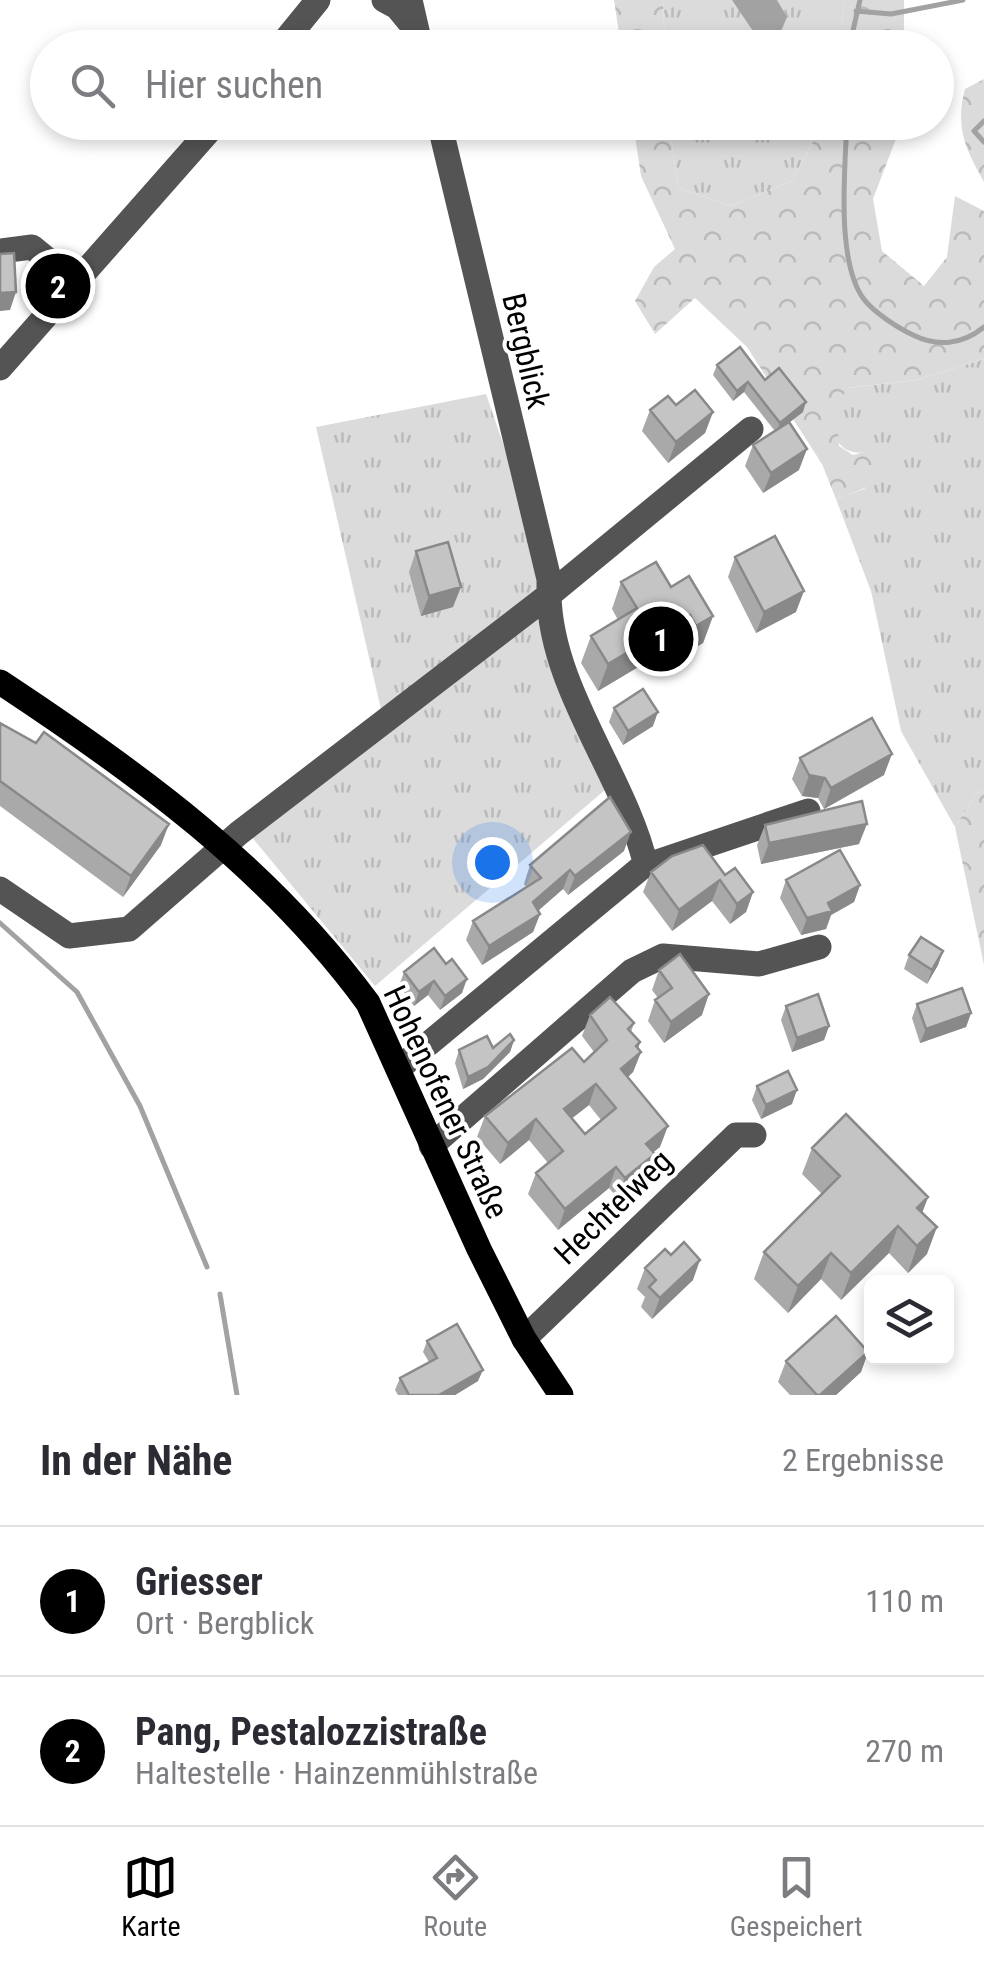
<!DOCTYPE html>
<html lang="de">
<meta charset="utf-8">
<style>
body{margin:0;font-family:"Roboto Condensed",sans-serif;background:#f7f7f7;color:#2b2b33}
.controls{position:absolute;right:30px;bottom:30px;display:grid;overflow:hidden;border-radius:15px;box-shadow:0 5px 15px #0003}
.controls button{width:90px;height:90px;display:grid;place-items:center;padding:0;border:0;border-bottom:2px solid #e1e1e2;background:#fff;color:#2b2b33;font:50px sans-serif}
.you{position:absolute;left:492px;top:862px;width:35px;height:35px;margin:-25px;border:8px solid #fff;border-radius:50%;background:#1a73e8;box-shadow:0 0 0 15px #1a73e833}
.badge{display:grid;place-items:center;width:65px;height:65px;border-radius:50%;background:#000;color:#fff;font-size:32px;font-weight:700}
.pin{position:absolute;translate:-50% -50%;border:5px solid #fff;box-shadow:0 2px 10px #0006}
.list{margin:0;padding:0;list-style:none}
h2{display:flex;justify-content:space-between;align-items:center;height:130px;margin:0;padding:0 40px;font-size:42px}
h2 small{font-size:32px;font-weight:400;color:#7c7c81}
.list li{display:grid;grid-template-columns:65px 1fr auto;gap:30px;align-items:center;box-sizing:border-box;height:150px;padding:0 40px;border-top:2px solid #e1e1e2}
.list b{display:block;font-size:38px;white-space:nowrap}
.list p{margin:0;font-size:32px;white-space:nowrap;color:#7c7c81}
.list em{font-size:32px;font-style:normal;color:#7c7c81}
.icon{flex:none;width:55px;height:55px;fill:none;stroke:currentColor;stroke-width:2;stroke-linecap:round;stroke-linejoin:round}
.map{position:relative;flex:none;width:984px;height:1395px;overflow:hidden}
.search{position:absolute;background:#fff;box-shadow:0 5px 15px #0003;left:30px;right:30px;top:30px;height:110px;display:flex;align-items:center;gap:25px;box-sizing:border-box;padding:0 35px;border-radius:55px;color:#7c7c81;font-size:38px}
.sheet{height:430px;background:#fff}
nav{display:flex;justify-content:space-around;align-items:center;box-sizing:border-box;height:140px;border-top:2px solid #e1e1e2;background:#fff;font-size:28px;color:#7c7c81}
nav a{display:grid;justify-items:center;gap:5px}
nav .on{color:#000}
.map>svg:first-child{display:block}
</style>
<div class="map">
<svg width="984" height="1395" viewBox="0 0 984 1395">
<defs>
<pattern id="grass-tufts" width="24" height="20" patternUnits="userSpaceOnUse" patternTransform="scale(2.5)"><rect width="24" height="20" fill="#dbdbdb"/><path d="M3 7l-1-3M5 7V3M7 7l1-3M15 17l-1-3M17 17v-4M19 17l1-3" fill="none" stroke="#bababa"/></pattern>
<pattern id="forest-crowns" width="20" height="18" patternUnits="userSpaceOnUse" patternTransform="scale(2.5)"><rect width="20" height="18" fill="#dbdbdb"/><path d="M2 6a3 3 0 1 1 6 0M12 15a3 3 0 1 1 6 0" fill="none" stroke="#bababa"/></pattern>
</defs>
<rect width="100%" height="100%" fill="#fff"/>
<path fill="url(#grass-tufts)" d="M663,0H845L838,48L665,47Z
M669,123H823L792,181L731,206L678,188Z
M984,359V790L977,793L955,827L901,731L871,591L836,499L864,489L892,464L883,447C833,469 821,422 847,388L917,380Z
M486,394L549,577V622L612,784L375,986L241,824L383,718L316,427Z"/>
<path fill="url(#forest-crowns)" d="M614,0H663L665,47H621Z
M845,0H904V47H838Z
M984,79V182C965,148 955,128 965,89Z
M633,123H669L678,188L731,206L792,181L823,123H902L873,199L882,251L924,286L947,257L955,196L984,211V359L917,380L847,388L836,409L839,446L853,455L883,447L894,455C890,482 858,491 836,499L822,464L747,347L695,298L655,334L635,301L654,267L675,249L641,176Z
M984,790V965L955,827L977,793Z"/>
<path fill="#a2a2a2" d="M732,0H777L787,17L779,36L757,37Z"/>
<g fill="none" stroke-linecap="round" stroke-linejoin="round">
<path stroke="#a2a2a2" stroke-width="5" d="M856,11L891,14L963,0
M849,48L860,0
M984,121L974,131L984,142
M847,122C845,168 836,260 863,298C873,312 898,328 913,335C937,347 962,345 984,327
M0,923L77,992L140,1106L207,1267
M220,1294L237,1395"/>
<path stroke="#545454" stroke-width="25" d="M384,0L397,7L416,30
M410,0L421,48
M279,48L318,0
M0,251L32,247L75,282
M0,368L217,122
M646,866C625,776 551,690 549,595L751,429
M0,889L69,936L129,929L239,833L549,595V579L439,122
M398,1069L642,867L808,811
M431,1146L632,971L663,956L759,964L819,947
M524,1339L736,1135H754"/>
<path stroke="#000" stroke-width="25" d="M0,682C138,773 269,868 368,1003L479,1249L524,1339L561,1395"/>
</g>
<path fill="#a9a9a9" fill-rule="evenodd" d="M717,365L765,380L803,412L789,422L799,470L763,493L745,466L753,445L775,431L744,392L733,401L713,375Z
M650,410L713,412L705,433L668,463L642,431Z
M416,551L453,607L421,616L409,572Z
M735,557L796,612L756,633L728,577Z
M621,582L671,587L713,616L703,643L686,653L680,642L598,691L581,663L591,636L618,620L612,609Z
M614,708L653,726L623,745L609,722Z
M0,723L161,845L123,897L0,806Z
M800,758L884,775L824,809L818,798L802,796L792,779Z
M765,825L859,844L761,864L757,845Z
M624,851L568,895L563,889L538,911L540,914L533,932L482,965L466,940L473,921L526,887L524,884L530,865Z
M651,872L725,875L753,892L746,912L730,924L712,901L672,931L643,892Z
M786,880L860,885L854,902L831,915L826,929L801,935L780,898Z
M943,951L938,965L927,984L904,969L909,955Z
M446,964L462,993L440,1010L428,995L414,1006L399,986L404,972Z
M659,970L702,1015L664,1043L648,1021L655,1000L658,998L652,990Z
M917,1004L971,1013L966,1027L920,1043L912,1018Z
M786,1006L829,1026L824,1040L792,1052L781,1020Z
M590,1015L634,1023L631,1032L640,1042L638,1049L641,1052L633,1072L628,1077L660,1147L653,1152L655,1154L647,1175L618,1199L609,1188L558,1230L528,1194L536,1173L548,1163L529,1140L500,1164L477,1137L485,1116L584,1062L594,1052L582,1036ZM589,1105L601,1120L585,1134L572,1118Z
M514,1040L510,1052L483,1079L463,1089L455,1063L459,1050L493,1048Z
M757,1086L792,1104L761,1119L752,1100Z
M812,1148L928,1197L922,1213L927,1254L908,1273L889,1253L841,1300L821,1279L788,1313L754,1279L764,1252L822,1194L802,1174Z
M645,1268L693,1280L652,1319L641,1307L645,1297L637,1289Z
M427,1341L478,1381L455,1395H398L395,1390L400,1378L429,1362L423,1352Z
M868,1352L861,1372L836,1395H790L778,1382L786,1361Z"/>
<path fill="#898989" d="M16,292L10,310L0,311V293Z
M748,382L744,392L733,401L737,391Z
M806,402L803,412L776,433L780,423Z
M713,412L705,433L668,463L676,442Z
M807,449L799,470L763,493L771,473Z
M461,587L453,607L421,616L429,596Z
M804,591L796,612L756,633L764,612Z
M690,615L680,642L598,691L608,664Z
M713,616L703,643L686,653L696,626Z
M658,712L653,726L623,745L628,731Z
M892,754L884,775L824,809L831,788Z
M809,775L825,778L818,798L802,796Z
M169,824L161,845L123,897L131,876Z
M867,824L859,844L761,864L769,843Z
M631,832L624,851L568,895L575,876Z
M570,870L563,889L526,921L533,902Z
M720,880L712,901L672,931L679,910Z
M860,885L854,902L831,915L826,929L801,935L807,918L828,903Z
M753,892L746,912L730,924L737,904Z
M540,914L533,932L482,965L489,946Z
M943,951L938,965L927,984L932,970Z
M467,979L462,993L440,1010L445,996Z
M434,981L428,995L414,1006L419,992Z
M709,994L702,1015L664,1043L671,1022Z
M971,1013L966,1027L920,1043L926,1029Z
M829,1026L824,1040L792,1052L797,1038Z
M514,1040L510,1052L483,1079L463,1089L468,1077Z
M640,1042L635,1057L641,1052L633,1072L614,1090L621,1069Z
M596,1084L589,1105L557,1130L564,1109Z
M797,1090L792,1104L761,1119L766,1105Z
M536,1119L529,1140L500,1164L508,1143Z
M668,1126L660,1147L638,1164L646,1144Z
M655,1154L647,1175L618,1199L625,1178Z
M616,1167L609,1188L558,1230L565,1209Z
M928,1197L918,1224L917,1208Z
M898,1226L889,1253L841,1300L851,1273Z
M937,1227L927,1254L908,1273L917,1246Z
M831,1253L821,1279L788,1313L798,1286Z
M700,1260L693,1280L652,1319L660,1298Z
M868,1352L861,1372L836,1395H820Z
M483,1370L478,1381L455,1395H439Z"/>
<path fill="#c4c4c4" stroke="#898989" stroke-width="2.5" fill-rule="evenodd" d="M14,253L16,292L0,293V254Z
M740,347L765,380L779,368L806,402L780,423L748,382L737,391L717,365Z
M695,390L713,412L676,442L650,410L668,396L676,405Z
M789,422L807,449L771,473L753,445Z
M775,536L804,591L764,612L735,557Z
M448,542L461,587L429,596L416,551Z
M656,562L671,587L689,576L713,616L696,626L690,615L608,664L591,636L637,608L621,582Z
M643,689L658,712L628,731L614,708Z
M872,718L892,754L831,788L825,778L809,775L800,758Z
M0,723L36,743L44,732L169,824L131,876L0,781Z
M610,797L631,832L575,876L570,870L533,902L540,914L489,946L473,921L541,878L530,865Z
M862,801L867,824L769,843L765,825Z
M703,845L725,875L735,868L753,892L737,904L720,880L679,910L651,872L672,856Z
M840,850L860,885L828,903L832,911L807,918L786,880Z
M921,937L943,951L932,970L909,955Z
M434,948L446,964L452,959L467,979L445,996L434,981L419,992L404,972Z
M680,954L709,994L671,1022L655,1000L672,988L659,970Z
M962,988L971,1013L926,1029L917,1004Z
M818,994L829,1026L797,1038L786,1006Z
M610,997L634,1023L628,1029L640,1042L636,1046L641,1052L621,1069L668,1126L646,1144L655,1154L625,1178L616,1167L565,1209L536,1173L563,1151L536,1119L508,1143L485,1116L572,1048L584,1062L607,1040L590,1015ZM596,1084L616,1108L585,1134L564,1109Z
M510,1034L514,1040L488,1067L468,1077L459,1050L487,1036L493,1048Z
M788,1071L797,1090L766,1105L757,1086Z
M846,1114L928,1197L917,1208L937,1227L917,1246L898,1226L851,1273L831,1253L798,1286L764,1252L840,1176L812,1148Z
M684,1242L700,1260L660,1298L649,1287L656,1280L645,1268L665,1249L671,1255Z
M836,1316L868,1352L820,1395H817L786,1361Z
M457,1324L483,1370L439,1395H409L400,1378L437,1358L427,1341Z"/>
<g text-anchor="middle" stroke-width="8" stroke-linejoin="round" paint-order="stroke">
<g font-size="32" fill="#000" stroke="#fff">
<text transform="translate(526 351) rotate(77)" y="11">Bergblick</text>
<text transform="translate(446 1102) rotate(65)" y="11">Hohenofener Straße</text>
<text transform="translate(613 1207) rotate(-44)" y="11">Hechtelweg</text>
</g>
</g>
</svg>
<div class="controls">
<button><svg class="icon" aria-label="layers" viewBox="0 0 24 24"><path d="M12 4l9 5-9 5-9-5zM3 14l9 5 9-5"/></svg></button>
</div>
<div class="you"></div>
<div class="pin badge" style="left:661px;top:639px">1</div>
<div class="pin badge" style="left:58px;top:286px">2</div>
<div class="search"><svg class="icon" aria-label="search" viewBox="0 0 24 24"><circle cx="10" cy="10" r="6"/><path d="M15 15l6 6"/></svg>Hier suchen</div>
</div>
<section class="sheet">
<h2>In der Nähe<small>2 Ergebnisse</small></h2>
<ul class="list">
<li><span class="badge">1</span><div><b>Griesser</b><p>Ort · Bergblick</p></div><em>110 m</em></li>
<li><span class="badge">2</span><div><b>Pang, Pestalozzistraße</b><p>Haltestelle · Hainzenmühlstraße</p></div><em>270 m</em></li>
</ul>
</section>
<nav>
<a class="on"><svg class="icon" aria-label="map" viewBox="0 0 24 24"><path d="M3 6l6-2 6 2 6-2v14l-6 2-6-2-6 2zM9 4v14M15 6v14"/></svg>Karte</a>
<a><svg class="icon" aria-label="directions" viewBox="0 0 24 24"><path d="M12 3l9 9-9 9-9-9zM9 14v-3h6M13 9l2 2-2 2"/></svg>Route</a>
<a><svg class="icon" aria-label="saved" viewBox="0 0 24 24"><path d="M7 4h10v16l-5-4-5 4z"/></svg>Gespeichert</a>
</nav>
